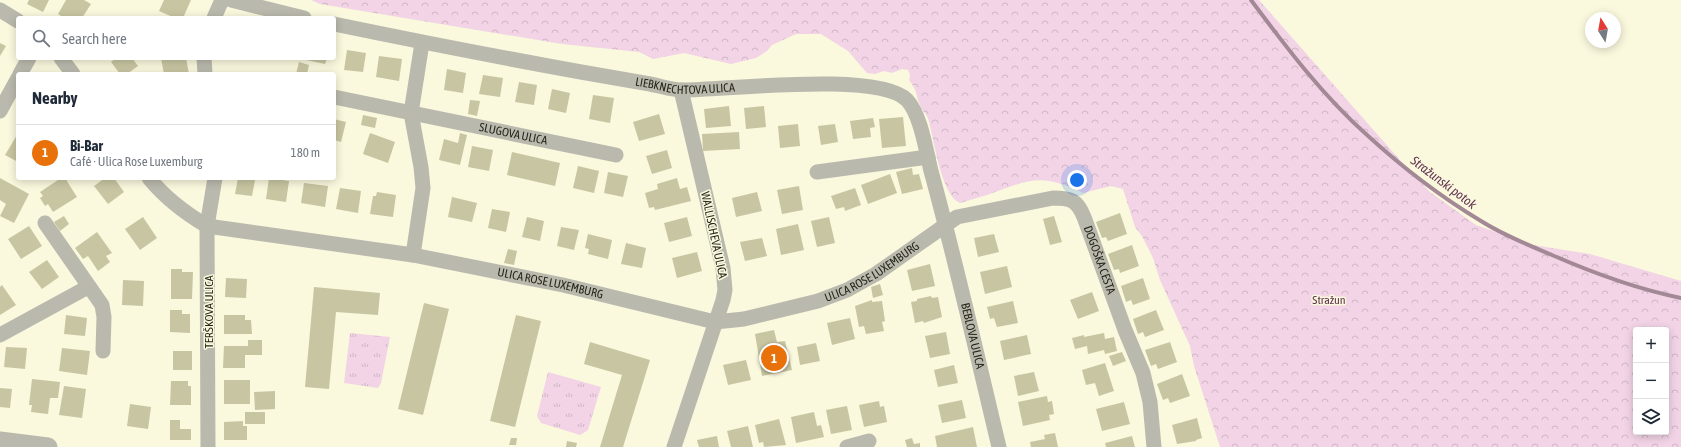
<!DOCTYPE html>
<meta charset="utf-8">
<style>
body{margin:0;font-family:"Asap Condensed",sans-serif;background:#f6f6f7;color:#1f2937}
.controls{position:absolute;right:12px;bottom:12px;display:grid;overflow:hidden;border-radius:4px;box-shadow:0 2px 10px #0003}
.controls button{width:36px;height:36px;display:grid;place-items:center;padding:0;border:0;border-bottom:1px solid #e0e1e3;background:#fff;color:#1f2937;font:20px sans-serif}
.compass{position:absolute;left:1585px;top:12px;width:36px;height:36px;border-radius:50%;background:#fff;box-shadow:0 2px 10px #0003;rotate:349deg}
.you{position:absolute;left:1077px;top:180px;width:14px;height:14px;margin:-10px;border:3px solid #fff;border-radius:50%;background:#1a73e8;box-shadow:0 0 0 6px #1a73e833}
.badge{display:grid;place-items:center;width:26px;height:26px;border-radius:50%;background:#be4599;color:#fff;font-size:13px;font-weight:700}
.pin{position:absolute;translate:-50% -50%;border:2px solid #fff;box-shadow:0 1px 4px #0006}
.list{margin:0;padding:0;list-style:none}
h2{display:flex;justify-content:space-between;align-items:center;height:52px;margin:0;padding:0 16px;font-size:17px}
h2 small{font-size:13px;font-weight:400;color:#747a83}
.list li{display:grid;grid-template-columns:26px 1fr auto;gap:12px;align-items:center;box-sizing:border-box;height:56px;padding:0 16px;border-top:1px solid #e0e1e3}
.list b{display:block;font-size:15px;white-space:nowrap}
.list p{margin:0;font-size:13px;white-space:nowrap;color:#747a83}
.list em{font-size:13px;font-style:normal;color:#747a83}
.icon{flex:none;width:22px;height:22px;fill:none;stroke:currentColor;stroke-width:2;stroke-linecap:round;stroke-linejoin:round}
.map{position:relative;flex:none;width:1681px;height:447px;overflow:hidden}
.search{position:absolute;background:#fff;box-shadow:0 2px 10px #0003;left:16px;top:16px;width:320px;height:44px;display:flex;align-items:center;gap:10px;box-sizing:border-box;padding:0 14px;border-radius:4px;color:#747a83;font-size:15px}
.panel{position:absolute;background:#fff;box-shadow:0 2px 10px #0003;left:16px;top:72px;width:320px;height:108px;border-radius:4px}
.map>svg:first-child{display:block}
</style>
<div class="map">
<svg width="1681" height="447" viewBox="0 0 1681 447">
<defs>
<pattern id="grass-tufts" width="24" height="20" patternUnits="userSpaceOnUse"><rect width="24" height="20" fill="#f2d4e6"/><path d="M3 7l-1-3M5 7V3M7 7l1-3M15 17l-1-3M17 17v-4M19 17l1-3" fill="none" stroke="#cfb6c5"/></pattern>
<pattern id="forest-crowns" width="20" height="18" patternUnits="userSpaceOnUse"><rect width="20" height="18" fill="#f2d4e6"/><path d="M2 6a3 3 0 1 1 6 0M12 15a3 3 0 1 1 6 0" fill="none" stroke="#cfb6c5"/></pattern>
</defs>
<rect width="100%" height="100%" fill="#faf8dd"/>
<path fill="url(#grass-tufts)" d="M350,333L390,337L381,383L378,388L344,383Z
M548,372L601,387L588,430L580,435L541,423L537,416Z"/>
<path fill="url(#forest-crowns)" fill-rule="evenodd" d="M311,0H1259L1407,168L1430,192L1476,225L1533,245L1590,254L1681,281V447H1220L1194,366L1190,346L1160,280L1153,258L1142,236L1135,227L1123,189L1111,186L1083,193C1040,172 1029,180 987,195C978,198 969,200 960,203C941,196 934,138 928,118C926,113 921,110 920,105C915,93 918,92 909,80L910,75L908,70L902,69L892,73L884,71L875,74L867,73L848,51L821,34H796L772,45L767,51L756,58L731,64L684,53L653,59L639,52L562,44L320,4ZM1636,330H1666V432H1636Z"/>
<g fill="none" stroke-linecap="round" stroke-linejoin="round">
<path stroke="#a28995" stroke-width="4" d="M1251,0C1286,47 1323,96 1367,135C1402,167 1441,197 1481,221C1503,235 1528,245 1552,255C1593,273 1637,289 1681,298"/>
</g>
<path fill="#c8c6a2" d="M29,0H49L43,12L27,4Z
M66,0H84L91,4L82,18H64L58,14Z
M164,0H191L183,18H175L159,11Z
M0,43L6,46L0,56Z
M347,50L366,53L363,72L344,70Z
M379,56L402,59L399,81L376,77Z
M116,58H132L138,66L127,74H120L111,62Z
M161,58H186L189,74H173L172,72L164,74Z
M306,58H327L325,64L306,60Z
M299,62L309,65L307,74H296Z
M447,69L466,73L463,93L444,90Z
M483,75L503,78L500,97L479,94Z
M519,82L537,85L534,105L515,102Z
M552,89L570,93L566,113L548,109Z
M593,95L614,98L610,123L589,119Z
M470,100L480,101L477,116L468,114Z
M729,106L731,126L706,128L704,109Z
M764,106L766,127L746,129L744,108Z
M659,114L665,134L639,141L633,122Z
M363,115L377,118L375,128L361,125Z
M903,117L906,146L882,148L879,119Z
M873,118L875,127L870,128L871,137L853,139L850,121Z
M334,119L346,122L341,142L334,140Z
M798,124L800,146L780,148L778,126Z
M835,124L838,142L821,145L818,126Z
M739,132L740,149L703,151L702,134Z
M370,133L395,142L388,163L363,154Z
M460,133L467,135L460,165L439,160L444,139L458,143Z
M17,135L18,136V162L5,155Z
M472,146L493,150L489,171L468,167Z
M667,150L672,168L652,174L646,156Z
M512,152L560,163L555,186L507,175Z
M578,166L599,171L594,193L573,188Z
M912,168L913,175L919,174L923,189L902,194L896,172Z
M608,172L628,176L623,197L604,193Z
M890,174L897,193L868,204L861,185Z
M0,178L29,194L14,223L0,216L6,204L0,200Z
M61,178H65L77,197L53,212L48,204L45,206L40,198L43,196L40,192Z
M105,178H114L124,192L108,204L94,186Z
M238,178L255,180L252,196L235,194Z
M269,178L289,181L286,202L266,199Z
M677,178L680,189L687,187L691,201L655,210L654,207L649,208L645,193L658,189L657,184Z
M304,183L328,186L325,207L301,203Z
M799,186L803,210L782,214L777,190Z
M340,188L361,191L358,213L336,209Z
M855,188L861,205L845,211L844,207L836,209L831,196Z
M377,192L396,195L393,217L370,214L373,196H376Z
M757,192L762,211L736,217L732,198Z
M452,197L477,203L472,222L448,217Z
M492,209L510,212L506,232L488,228Z
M1120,213L1127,234L1108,241L1106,237L1102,238L1096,222Z
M64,216L69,224L60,231L54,222Z
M1054,216L1062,242L1050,245L1043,219Z
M143,217L157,238L140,250L125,229Z
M527,217L544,221L540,241L522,237Z
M687,217L692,236L669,242L664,223Z
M829,217L835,243L817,247L811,221Z
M798,224L804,250L781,255L776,229Z
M29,226L42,246L21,259L8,239Z
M561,227L579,230L574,250L557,246Z
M97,232L112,253L106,256L110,262L98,271L88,256L83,259L75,248Z
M588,234L612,240L608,259L588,254L589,249L585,248Z
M994,234L999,252L978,257L974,238Z
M762,238L767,256L745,261L740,242Z
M626,243L646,248L642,268L621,264Z
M1132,245L1139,266L1120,273L1119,269L1114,270L1108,254Z
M508,249L517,251L514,265L504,263Z
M697,252L702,271L677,278L672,258Z
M47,260L59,277L42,289L29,272Z
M930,264L935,286L912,291L907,270Z
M1007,266L1012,287L985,294L980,272Z
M171,269H182V272H193L192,299H171Z
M226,278L247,279L246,298L225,297Z
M1143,278L1150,299L1133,305L1131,300L1126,302L1121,286Z
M123,280L144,281L143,306L122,305Z
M880,284L883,295L873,298L871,287Z
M2,285L16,305L0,315V287Z
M314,287L380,293L378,315L336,312L329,389L305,387Z
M1092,292L1099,311L1078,319L1070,300Z
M931,296L932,298L938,297L942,317L924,323L923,321L915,323L911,302L917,301V299Z
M872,300V302L882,301L885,321L882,322L884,331L866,334L864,326L859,327L855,306Z
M1013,301L1018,323L997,327L994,318L990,319L987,307Z
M424,303L449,309L423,415L398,409Z
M170,310H182V314H190V333L170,332Z
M1156,310L1164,330L1145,337L1143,332L1138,334L1133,319Z
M66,315L87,318L85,336L64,334Z
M224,315H245V320H251L252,334H224Z
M516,315L541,321L515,427L490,421Z
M850,318L855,339L832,345L827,323Z
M774,330L777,342L785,341L792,370L762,376L755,334Z
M946,332L950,354L930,358L925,336Z
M1104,333L1105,339L1114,337L1117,351L1105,354L1104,350L1088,354L1087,346L1075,349L1072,338L1084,335V337Z
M1027,335L1031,354L1004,360L1000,341Z
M248,340H262V355H245V368H223L224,346H248Z
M590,342L650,360L623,447H600L622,375L584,364Z
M1170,342L1177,362L1158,369L1156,364L1151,366L1145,350Z
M816,343L820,361L800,365L797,347Z
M6,347L27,348L25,369L4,367Z
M62,348L90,351L87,375L59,371Z
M173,351H192V370H173Z
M1122,352L1126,361L1113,366L1109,356Z
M746,360L751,380L728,385L723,365Z
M1105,363L1114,391L1099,396L1095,383L1086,385L1082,370Z
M954,365L958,383L938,387L934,370Z
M1034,372L1039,391L1018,396L1014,376Z
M1182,374L1190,396L1170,403L1168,398L1163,400L1157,384Z
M32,379L60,382L58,398H50L48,414L31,412L32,405H29Z
M224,380H250V404H224Z
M171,381H188V386H191V405H170Z
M64,386L86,389L82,418L59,415Z
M0,388L12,389L10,408L0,407Z
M275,391V409L255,410L254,392Z
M1047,396L1048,402L1052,401L1054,414L1049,415L1050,420L1023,426L1018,402Z
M962,400L966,418L942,423L938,405Z
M879,401L880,407L884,406L887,422L864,427L859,405Z
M1124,402L1130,424L1102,431L1096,409Z
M130,404L151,407L148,429L127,426Z
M847,406L852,430L831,434L826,410Z
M245,412H265V424H245Z
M814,412L817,426L821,425L824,437L796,443L791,417Z
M1197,418L1202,438L1196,440V441L1177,444L1172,425Z
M779,419L786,445L764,447L763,442L759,443L755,425Z
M170,420H180V429H191V440H170Z
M243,421V426H247V440H224V422Z
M748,426L753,447H731L727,431Z
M973,427L977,447H937L935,436Z
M1055,433L1058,447H1031L1030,442L1045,439L1044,435Z
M717,436L719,447H699L697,440Z
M1132,436L1135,447H1106L1105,443Z
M511,438H517L516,445H509Z
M912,438L914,444L920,443V447H907L905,440Z
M567,441L577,443L576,447H566Z"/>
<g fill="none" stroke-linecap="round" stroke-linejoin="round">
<g stroke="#bab9ad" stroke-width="15">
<path d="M231,0L304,18"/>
<path d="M0,10L18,21"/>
<path d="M214,18L222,0"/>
<path id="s1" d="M334,24C416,41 498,57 581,72C604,76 627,80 650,84C661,86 672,90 683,90C727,90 878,71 907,100C921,115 926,151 931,171C956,262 977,355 999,447"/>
<path d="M61,58L73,74"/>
<path d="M204,58L205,74"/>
<path d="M20,74L29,58"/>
<path id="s2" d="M334,97L616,155"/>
<path d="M0,111L18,78"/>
<path d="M817,172L928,157"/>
<path id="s3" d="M149,178C166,199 185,213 207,226L413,255L563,285L715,322L744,319L818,301L847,290L876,274L957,217L1053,198C1071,198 1077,200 1084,217L1125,330L1143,373L1150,402L1154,447"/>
<path d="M45,223L102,305L104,317L103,351"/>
<path d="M413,255L423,188L421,167L411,113L422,43"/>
<path d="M0,335L88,287"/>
<path d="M208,447L207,226L215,178"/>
<path d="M674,447L723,300L725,290L723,268L681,90"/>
<path d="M847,447L869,441"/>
</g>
<path stroke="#bab9ad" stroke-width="19" d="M0,441L48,447"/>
</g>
<g text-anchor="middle" stroke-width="3" stroke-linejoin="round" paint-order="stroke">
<g font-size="12" fill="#26261b" stroke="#faf8dd">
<text dy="4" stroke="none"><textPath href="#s1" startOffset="357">LIEBKNECHTOVA ULICA</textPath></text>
<text dy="4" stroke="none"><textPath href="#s2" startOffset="183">SLUGOVA ULICA</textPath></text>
<text transform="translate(714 235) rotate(78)" y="4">WALLISCHEVA ULICA</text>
<text dy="4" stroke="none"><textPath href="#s3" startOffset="1045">DOGOŠKA CESTA</textPath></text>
<text dy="4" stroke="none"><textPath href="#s3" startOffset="760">ULICA ROSE LUXEMBURG</textPath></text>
<text dy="4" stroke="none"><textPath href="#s3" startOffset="424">ULICA ROSE LUXEMBURG</textPath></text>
<text transform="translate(209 312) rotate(-90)" y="4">TERŠKOVA ULICA</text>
<text dy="4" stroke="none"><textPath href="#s1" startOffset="828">BEBLOVA ULICA</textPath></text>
</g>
<g font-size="12" fill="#613452" stroke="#faf8dd">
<text x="1329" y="304">Stražun</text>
</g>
<g font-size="13" font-style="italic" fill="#633553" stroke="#faf8dd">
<text transform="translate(1444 182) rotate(37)" y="5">Stražunski potok</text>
</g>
</g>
</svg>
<div class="controls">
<button>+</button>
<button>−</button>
<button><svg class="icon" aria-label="layers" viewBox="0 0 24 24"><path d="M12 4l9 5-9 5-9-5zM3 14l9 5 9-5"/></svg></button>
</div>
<svg class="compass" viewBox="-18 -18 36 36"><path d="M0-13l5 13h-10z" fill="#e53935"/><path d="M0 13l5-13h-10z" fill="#747a83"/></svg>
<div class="you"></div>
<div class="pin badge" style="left:774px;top:358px;background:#e8710a">1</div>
<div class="search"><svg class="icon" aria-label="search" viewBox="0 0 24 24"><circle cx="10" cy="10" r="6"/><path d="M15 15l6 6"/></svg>Search here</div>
<section class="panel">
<h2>Nearby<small></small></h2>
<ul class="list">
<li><span class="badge" style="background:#e8710a">1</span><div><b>Bi-Bar</b><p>Café · Ulica Rose Luxemburg</p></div><em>180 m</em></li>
</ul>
</section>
</div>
